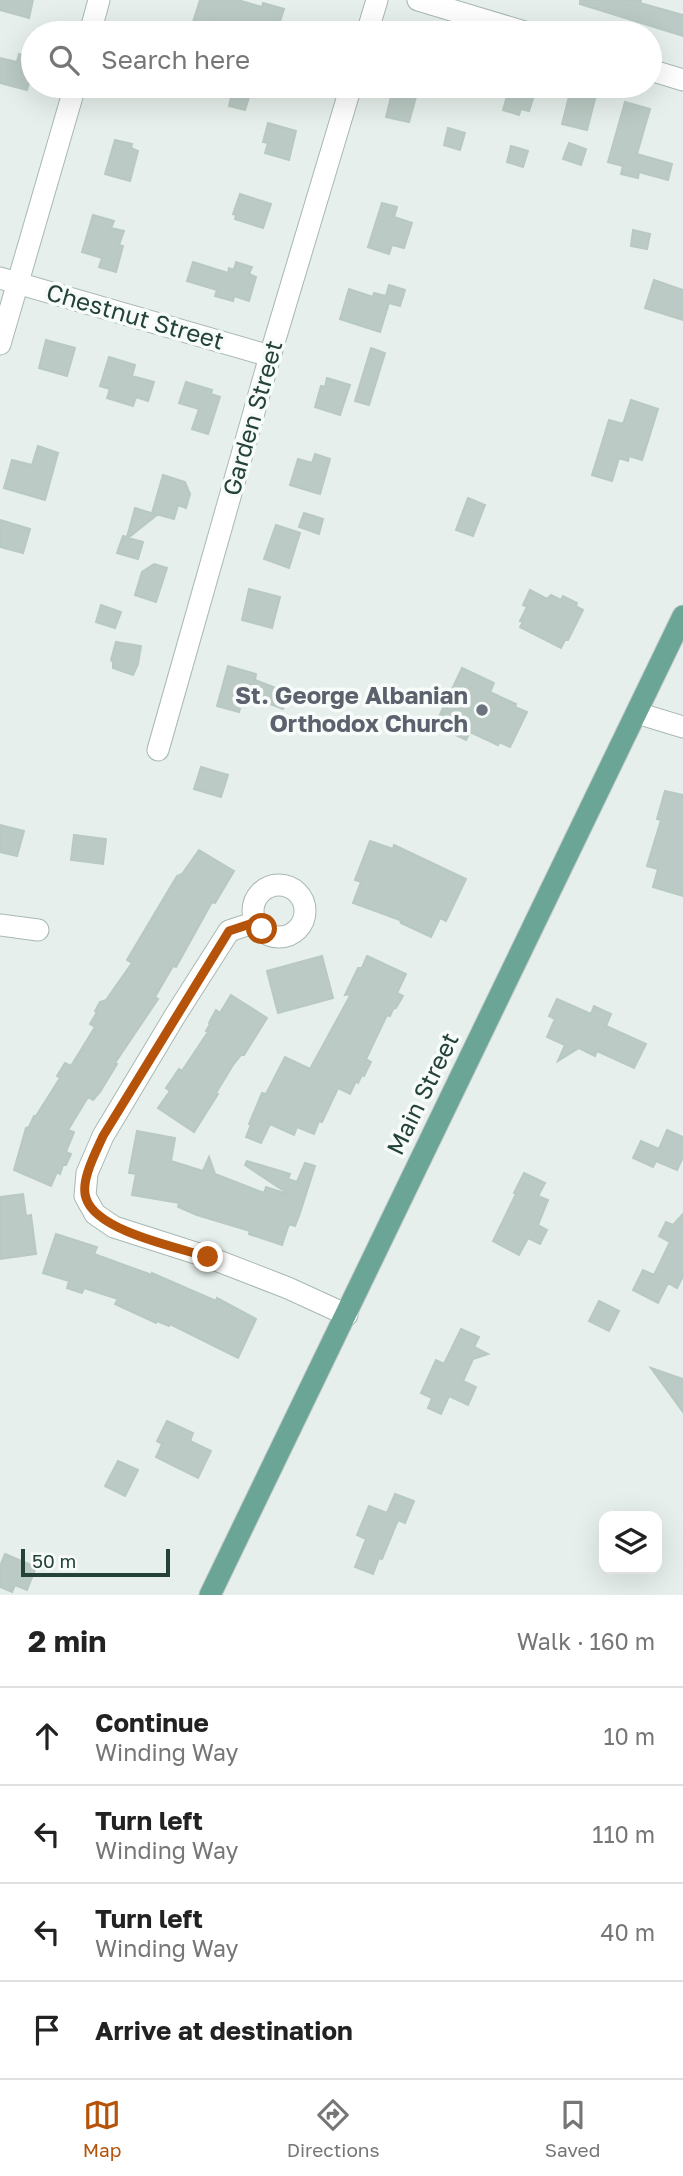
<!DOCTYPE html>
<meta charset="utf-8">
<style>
body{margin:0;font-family:"Golos Text",sans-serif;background:#f2f2f2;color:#222}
.controls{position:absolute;right:21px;bottom:21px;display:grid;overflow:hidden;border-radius:14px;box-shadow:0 7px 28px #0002}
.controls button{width:63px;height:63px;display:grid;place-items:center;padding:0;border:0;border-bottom:2px solid #e0e0e0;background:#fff;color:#222;font:35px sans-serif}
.scale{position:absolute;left:21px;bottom:18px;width:149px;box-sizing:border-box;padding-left:7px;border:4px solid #24423a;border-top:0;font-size:19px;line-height:24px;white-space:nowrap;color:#24423a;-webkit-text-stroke:5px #f7fbf9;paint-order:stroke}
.stop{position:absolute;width:21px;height:21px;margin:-16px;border:5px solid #b45309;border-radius:50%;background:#fff}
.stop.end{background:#b45309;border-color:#fff;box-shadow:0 2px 7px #0008}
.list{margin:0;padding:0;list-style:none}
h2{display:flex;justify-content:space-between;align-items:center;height:91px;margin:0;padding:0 28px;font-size:30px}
h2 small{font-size:23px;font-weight:400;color:#767676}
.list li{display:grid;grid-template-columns:46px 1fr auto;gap:21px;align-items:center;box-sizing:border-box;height:98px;padding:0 28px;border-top:2px solid #e0e0e0}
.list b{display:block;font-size:26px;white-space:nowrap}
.list p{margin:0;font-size:23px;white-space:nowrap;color:#767676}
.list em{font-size:23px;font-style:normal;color:#767676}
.icon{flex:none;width:38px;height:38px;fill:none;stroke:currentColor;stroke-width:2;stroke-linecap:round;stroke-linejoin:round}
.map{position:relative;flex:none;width:683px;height:1595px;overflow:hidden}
.search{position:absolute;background:#fff;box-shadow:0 7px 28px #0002;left:21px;right:21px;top:21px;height:77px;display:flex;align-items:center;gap:18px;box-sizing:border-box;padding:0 24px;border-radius:38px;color:#767676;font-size:26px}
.sheet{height:483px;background:#fff}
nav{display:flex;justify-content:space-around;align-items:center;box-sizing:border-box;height:98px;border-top:2px solid #e0e0e0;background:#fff;font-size:19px;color:#767676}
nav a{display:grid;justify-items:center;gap:4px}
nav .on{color:#b45309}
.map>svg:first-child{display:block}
</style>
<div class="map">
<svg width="683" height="1595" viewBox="0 0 683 1595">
<rect width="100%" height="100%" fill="#e6efeb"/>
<path fill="#bbcac4" stroke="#b8c9c2" stroke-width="2" d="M0,0H33L29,18L0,10Z
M200,0H238L262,7L263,3L284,9L276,33H251L210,21L208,26L193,22Z
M580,0H641L640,3L683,15V36L580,4Z
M19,54L33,57V68L27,90L0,83V58L17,62Z
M399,86H419L409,122L386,117L391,97L396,98Z
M510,86H537L529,111L521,109L519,115L503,110Z
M233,89L250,94L245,110L229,106Z
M571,89L596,95L587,130L562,124Z
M625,102L650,109L637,154L672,164L668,180L639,172L638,178L621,174L623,166L608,162Z
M268,123L296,131L289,160L265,153L268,143L263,142Z
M448,128L465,133L460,150L444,145Z
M115,140L132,144L131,148L138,151L130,181L105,174Z
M569,143L586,149L581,165L563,159Z
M511,146L528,151L523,167L507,162Z
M240,194L271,204L263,228L235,219L236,215L233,214Z
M382,203L397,207L394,217L412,223L404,248L392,245L389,254L368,247Z
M93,215L114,221L111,228L124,231L119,245L123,246L116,272L99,267L102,258L82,252Z
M633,230L650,234L647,249L631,246Z
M193,262L228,273L229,268L234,270L236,262L252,267L249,274L256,277L249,301L234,296L233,301L215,296L217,290L187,281Z
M654,280L683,290V320L645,308Z
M389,285L405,290L400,306L389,303L380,332L340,319L349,289L373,297L374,293L386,296Z
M46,340L75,348L67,376L39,368Z
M371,348L385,353L369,405L355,401Z
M109,357L135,365L132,376L154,382L148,401L136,397L133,406L107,398L110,389L100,386Z
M327,378L350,385L340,415L315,407L321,386L325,387Z
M186,382L212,390L211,394L220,397L208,434L192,429L199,409L179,403Z
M631,400L658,409L642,460L629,456L628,461L619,458L612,481L592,475L609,420L623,424Z
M38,446L58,453L45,500L4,488L12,460L32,465Z
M315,454L330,459L320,494L290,485L298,459L312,463Z
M163,475L185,482L190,494L186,508L178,505L174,519L152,513Z
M468,498L485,505L473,536L456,530Z
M135,508L157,515L128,538L143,542L138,559L117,553L123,536L127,537Z
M304,513L323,519L319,534L299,527Z
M0,520L30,529L23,553L0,547Z
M276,525L300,533L289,568L264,559Z
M154,564L167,568L156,602L135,595L142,572Z
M249,589L280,597L272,628L242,620Z
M530,590L547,599L551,595L561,600L563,596L577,603L576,606L583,610L568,640H565L561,648L520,627L523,622L520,621L527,607L523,605Z
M101,605L121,612L115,628L96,622Z
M116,642L141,646L138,664L133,675L113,668V662L111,660Z
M228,666L256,674L255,680L289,693L283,709L250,696L249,699L247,698L245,707L241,706L239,712L217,706Z
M462,668L494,683L490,692L516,704L515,707L527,712L510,747L499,742L498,745L470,732L466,740L435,725Z
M201,767L228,775L221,797L194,789Z
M665,791L683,795V896L653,887L658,869L647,866L661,820L657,819Z
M0,825L24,831L17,856L0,852Z
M74,835L106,839L103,864L71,860Z
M370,841L393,849L394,845L466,879L446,921L440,918L431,937L401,923L400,920L353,903L361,882L355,880Z
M199,850L234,871L215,903L212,902L176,967L173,966L155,997L158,999L115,1063L117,1064L100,1092L93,1100L88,1097L68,1130L74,1132L66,1152L71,1154L66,1165H63L60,1174L57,1172L51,1186L14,1170L26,1128L29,1127L34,1116H36L60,1078L57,1076L65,1063L71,1066L95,1027L90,1024L97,1012L95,1011L100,1002L106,1000L132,963L127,960L177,876L182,874Z
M322,956L333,998L278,1013L267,971Z
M367,956L406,974L397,993L403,996L396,1008L393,1009L390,1016L387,1015L366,1059L371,1062L364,1076L362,1075L358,1083L356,1081L350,1094L338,1088L322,1122L319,1121L314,1134L297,1127L294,1135L270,1124L261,1143L246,1137L251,1125L249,1124L262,1093L266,1094L285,1057L310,1069L351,994L345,995L358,968H362Z
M231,995L267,1018L244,1055H241L233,1065L216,1093L218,1094L194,1132L158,1108L170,1091L166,1088L179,1069L182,1071L208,1032L206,1031L210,1024L209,1023L216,1010L220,1013Z
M557,999L591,1014L594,1006L611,1014L606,1026L646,1044L634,1068L597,1051L595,1056L579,1048L558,1061L565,1045L547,1037L555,1019L549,1016Z
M667,1130L683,1137V1157L677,1170L656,1161L653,1167L633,1158L641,1141L659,1149Z
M137,1131L175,1138L171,1161L203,1171L209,1157L215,1174L264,1193L266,1187L290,1195L245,1165L247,1161L290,1174L288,1179L297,1182L305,1163L315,1166L299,1216L295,1226L289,1224L282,1245L249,1234L250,1231L197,1215L178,1207L179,1203L132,1195L136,1174L129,1173Z
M524,1173L545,1183L538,1196L548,1200L538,1225L547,1230L540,1244L528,1238L519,1255L493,1241L516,1194L514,1193Z
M23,1194L26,1216L31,1215L36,1254L0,1259V1197Z
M683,1214V1276L677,1288L668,1283L658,1303L633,1290L643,1270L654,1275L670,1242L659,1236L666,1222L673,1225Z
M56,1234L97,1247L94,1254L152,1275V1273L216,1301L217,1298L256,1319L238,1358L170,1324L169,1326L157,1321L156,1323L115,1304L118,1299L84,1288L82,1293L67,1288L69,1281L43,1273Z
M599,1301L619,1311L609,1331L589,1321Z
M461,1329L479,1337L474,1347L488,1354L473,1359L463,1381L476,1387L468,1405L449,1396L441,1414L428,1408L432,1398L421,1393L436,1360L444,1364Z
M651,1368L683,1379V1412Z
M167,1421L193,1433L190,1441L211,1451L198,1478L156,1457L162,1444L157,1441Z
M118,1461L138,1470L125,1496L105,1486Z
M395,1494L414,1501L405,1523L398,1520L382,1559L379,1558L373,1574L355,1567L366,1539L357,1535L369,1506L387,1513Z
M5,1554L36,1567L27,1590L15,1585L12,1592L0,1587V1566Z"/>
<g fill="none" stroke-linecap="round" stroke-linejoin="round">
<g stroke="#a8b8b2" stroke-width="23">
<path id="minor" d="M418,0L528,33
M90,33L99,0
M367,33L377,0
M650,70L683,80
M0,278L270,356
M0,344L75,86
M637,713L683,727
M158,750L270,356L351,86
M253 911a26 26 0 1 1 52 0a26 26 0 1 1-52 0Z
M256,922L229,931L173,1019L103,1136L87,1173L85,1196L95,1214L114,1227L208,1257L288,1288L347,1315
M0,925L38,930"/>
</g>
<g stroke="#c2cac8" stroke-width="23">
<path id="major" d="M210,1595L683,616"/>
</g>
<use href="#minor" stroke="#fff" stroke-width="21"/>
<use href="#major" stroke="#6aa596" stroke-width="21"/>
</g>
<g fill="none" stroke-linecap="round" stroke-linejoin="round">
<path stroke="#b45309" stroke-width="9" d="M208,1257C176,1247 96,1231 86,1198C80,1181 96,1152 103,1136L229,931L256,922L262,929"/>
</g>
<circle fill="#6b7280" stroke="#f7fbf9" stroke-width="2.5" cx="482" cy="710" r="7"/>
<g text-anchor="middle" stroke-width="7" stroke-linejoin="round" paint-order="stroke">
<g font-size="24" fill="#24423a" stroke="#f7fbf9">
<text transform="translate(135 317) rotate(16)" y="8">Chestnut Street</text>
<text transform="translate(253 418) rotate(-74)" y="8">Garden Street</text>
<text transform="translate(423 1094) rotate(-64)" y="8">Main Street</text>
</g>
<g font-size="24" font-weight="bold" fill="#5b616d" stroke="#f7fbf9" text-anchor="end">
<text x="468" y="704">St. George Albanian<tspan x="468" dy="28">Orthodox Church</tspan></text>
</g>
</g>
</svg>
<div class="controls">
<button><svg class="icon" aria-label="layers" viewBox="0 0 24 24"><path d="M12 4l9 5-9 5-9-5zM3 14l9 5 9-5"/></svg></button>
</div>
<div class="scale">50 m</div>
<div class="stop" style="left:262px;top:929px"></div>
<div class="stop end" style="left:208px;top:1257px"></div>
<div class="search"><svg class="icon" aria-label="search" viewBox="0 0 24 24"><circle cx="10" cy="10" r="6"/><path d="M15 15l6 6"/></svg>Search here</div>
</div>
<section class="sheet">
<h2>2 min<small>Walk · 160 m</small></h2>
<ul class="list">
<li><svg class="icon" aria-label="ahead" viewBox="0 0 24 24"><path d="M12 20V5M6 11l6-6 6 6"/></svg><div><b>Continue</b><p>Winding Way</p></div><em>10 m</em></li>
<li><svg class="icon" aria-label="left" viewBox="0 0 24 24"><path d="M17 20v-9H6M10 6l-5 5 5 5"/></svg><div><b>Turn left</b><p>Winding Way</p></div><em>110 m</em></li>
<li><svg class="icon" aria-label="left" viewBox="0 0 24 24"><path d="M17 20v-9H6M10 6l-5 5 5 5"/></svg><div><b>Turn left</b><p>Winding Way</p></div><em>40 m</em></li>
<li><svg class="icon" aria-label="arrive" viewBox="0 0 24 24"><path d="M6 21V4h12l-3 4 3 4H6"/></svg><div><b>Arrive at destination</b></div></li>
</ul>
</section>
<nav>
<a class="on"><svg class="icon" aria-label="map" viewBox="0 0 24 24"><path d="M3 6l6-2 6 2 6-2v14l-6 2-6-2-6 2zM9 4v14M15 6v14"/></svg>Map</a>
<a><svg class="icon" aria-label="directions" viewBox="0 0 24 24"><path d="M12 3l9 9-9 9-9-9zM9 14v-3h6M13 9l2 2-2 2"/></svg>Directions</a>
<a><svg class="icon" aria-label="saved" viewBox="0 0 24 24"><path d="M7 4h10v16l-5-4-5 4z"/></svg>Saved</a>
</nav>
